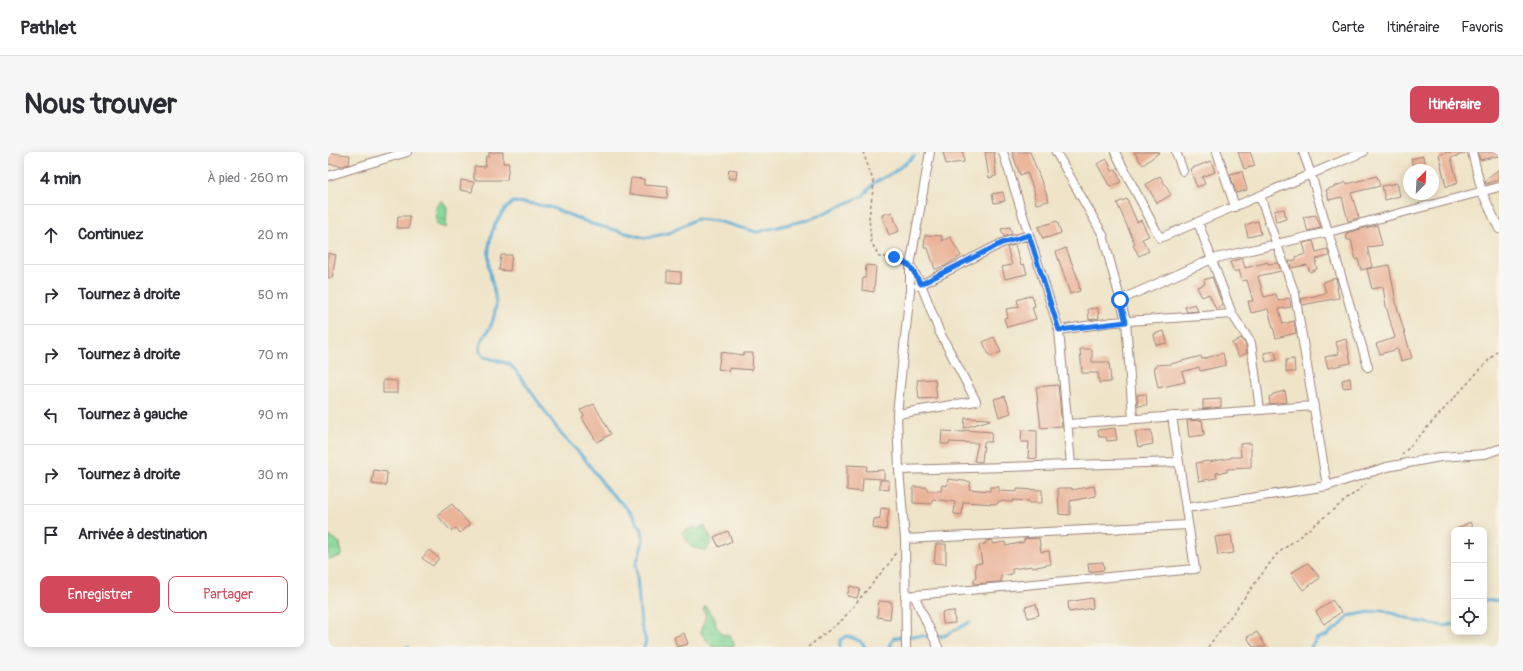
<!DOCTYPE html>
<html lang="fr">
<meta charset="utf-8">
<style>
body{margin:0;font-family:Pangolin,sans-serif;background:#f7f7f7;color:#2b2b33}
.controls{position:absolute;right:12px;bottom:12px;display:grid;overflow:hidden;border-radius:8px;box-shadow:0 2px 10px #0003}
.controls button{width:36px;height:36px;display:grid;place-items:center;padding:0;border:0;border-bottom:1px solid #e1e1e2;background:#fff;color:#2b2b33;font:20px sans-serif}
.compass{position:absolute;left:1075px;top:12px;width:36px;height:36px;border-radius:50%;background:#fff;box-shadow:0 2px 10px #0003;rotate:24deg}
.stop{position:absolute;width:12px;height:12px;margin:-9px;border:3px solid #1a73e8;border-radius:50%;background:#fff}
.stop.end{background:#1a73e8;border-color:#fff;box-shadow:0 1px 4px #0008}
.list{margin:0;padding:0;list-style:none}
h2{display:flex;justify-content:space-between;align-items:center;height:52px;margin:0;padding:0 16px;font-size:17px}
h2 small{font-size:13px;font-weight:400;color:#7c7c81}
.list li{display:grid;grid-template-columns:26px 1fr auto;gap:12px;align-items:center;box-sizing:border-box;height:60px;padding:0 16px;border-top:1px solid #e1e1e2}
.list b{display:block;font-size:15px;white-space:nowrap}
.list em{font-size:13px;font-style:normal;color:#7c7c81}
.actions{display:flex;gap:8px;padding:12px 16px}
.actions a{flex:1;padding:9px 0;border:1px solid #d1495b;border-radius:8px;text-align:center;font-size:14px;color:#d1495b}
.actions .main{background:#d1495b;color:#fff}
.icon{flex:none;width:22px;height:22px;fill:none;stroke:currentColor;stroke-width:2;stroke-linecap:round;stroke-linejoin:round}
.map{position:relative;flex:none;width:1171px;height:495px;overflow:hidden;border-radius:8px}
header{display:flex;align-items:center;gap:24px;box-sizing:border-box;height:56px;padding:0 20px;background:#fff;border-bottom:1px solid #e1e1e2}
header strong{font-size:19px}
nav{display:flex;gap:22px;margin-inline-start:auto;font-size:14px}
.intro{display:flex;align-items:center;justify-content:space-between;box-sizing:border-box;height:96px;padding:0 24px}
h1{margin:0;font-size:28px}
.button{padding:10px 18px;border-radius:8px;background:#d1495b;color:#fff;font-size:14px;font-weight:700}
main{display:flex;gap:24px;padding:0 24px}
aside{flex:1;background:#fff;border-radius:8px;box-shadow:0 2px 10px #0003}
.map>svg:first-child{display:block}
</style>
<header>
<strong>Pathlet</strong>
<nav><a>Carte</a><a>Itinéraire</a><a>Favoris</a></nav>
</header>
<div class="intro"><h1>Nous trouver</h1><a class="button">Itinéraire</a></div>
<main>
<aside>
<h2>4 min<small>À pied · 260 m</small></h2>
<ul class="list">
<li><svg class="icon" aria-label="ahead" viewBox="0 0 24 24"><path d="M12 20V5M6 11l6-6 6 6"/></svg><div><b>Continuez</b></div><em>20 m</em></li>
<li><svg class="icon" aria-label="right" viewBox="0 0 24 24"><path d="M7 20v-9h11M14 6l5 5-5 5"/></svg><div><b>Tournez à droite</b></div><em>50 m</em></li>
<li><svg class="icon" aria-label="right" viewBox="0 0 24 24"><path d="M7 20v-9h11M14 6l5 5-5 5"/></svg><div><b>Tournez à droite</b></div><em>70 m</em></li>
<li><svg class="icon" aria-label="left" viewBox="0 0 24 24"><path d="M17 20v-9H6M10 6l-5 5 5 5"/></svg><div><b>Tournez à gauche</b></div><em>90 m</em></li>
<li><svg class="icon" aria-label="right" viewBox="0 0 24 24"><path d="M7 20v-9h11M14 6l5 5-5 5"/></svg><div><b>Tournez à droite</b></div><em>30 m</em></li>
<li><svg class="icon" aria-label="arrive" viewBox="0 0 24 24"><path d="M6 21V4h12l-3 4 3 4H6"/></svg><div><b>Arrivée à destination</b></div></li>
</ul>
<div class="actions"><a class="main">Enregistrer</a><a>Partager</a></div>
</aside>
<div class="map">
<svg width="1171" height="495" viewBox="0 0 1171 495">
<defs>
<pattern id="wetland-marsh" width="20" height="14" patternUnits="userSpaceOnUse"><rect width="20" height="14" fill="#86d99a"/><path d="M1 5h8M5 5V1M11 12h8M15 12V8" fill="none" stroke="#75ba85"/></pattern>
</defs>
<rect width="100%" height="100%" fill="#f7f3e8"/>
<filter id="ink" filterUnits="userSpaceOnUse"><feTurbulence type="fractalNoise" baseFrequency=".025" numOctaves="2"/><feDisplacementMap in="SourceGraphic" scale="8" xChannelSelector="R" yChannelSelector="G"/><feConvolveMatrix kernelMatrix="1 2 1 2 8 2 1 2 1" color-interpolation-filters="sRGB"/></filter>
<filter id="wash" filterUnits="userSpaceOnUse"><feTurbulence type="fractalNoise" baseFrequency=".012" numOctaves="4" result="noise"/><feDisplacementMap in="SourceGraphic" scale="16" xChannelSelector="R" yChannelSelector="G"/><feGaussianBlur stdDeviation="0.9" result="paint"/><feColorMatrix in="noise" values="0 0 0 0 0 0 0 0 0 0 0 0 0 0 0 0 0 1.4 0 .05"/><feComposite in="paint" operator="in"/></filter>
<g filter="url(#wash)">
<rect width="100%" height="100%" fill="#efe4c8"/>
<path fill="url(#wetland-marsh)" stroke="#687c62" d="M114,48L119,55L118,76L109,73L108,55Z
M376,373L384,389L378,399L363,395L354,381L366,374L369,377Z
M1,384L12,391L13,404L0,407Z
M377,454L387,466L388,474L395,483L399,482L406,491L405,495H384L373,481L378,463L375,457Z"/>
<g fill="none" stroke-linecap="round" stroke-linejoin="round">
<path stroke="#56acd3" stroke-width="3" d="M1156,449L1171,448
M79,495H80
M316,495L318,489L313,473L308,412L314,393L315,386L314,378L301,358L279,337L256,306L233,282L189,220L181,212L157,205L152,199C151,190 157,185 161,177C165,171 167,161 168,153C168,145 165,134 163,126C157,97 161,70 185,50L200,51L222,55L264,72L317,86L341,81L368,67L389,69L429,80L483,67L535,44L546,31L566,20L586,4
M512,495V488L519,484L532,489L537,495
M563,495L562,493L566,486L578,484H616L642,470
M983,495L988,487L999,483L1014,472L1020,464L1054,458L1088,469L1116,474L1126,472"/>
</g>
<g id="blocks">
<path fill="#eab297" d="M161,0H175V11H181L179,28H146V14L157,15L158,4L161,5Z
M615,0H635L636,10L618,12Z
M657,0H666L668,24L661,26Z
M684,0H702L721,49L708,52L706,42H707L699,20L692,23Z
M806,0H832L815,13Z
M910,0H922L927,14L916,17Z
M1119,0L1137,1L1123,6L1130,31L1118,35L1113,13H1114L1111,3Z
M1150,0H1171V4L1152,8Z
M0,1L22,3L21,12L15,14L0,12Z
M1095,4L1098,14L1086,17L1083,7Z
M779,7L784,19L788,18L793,30L782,35L769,12Z
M883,9L887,20L876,24L874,25L877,32L869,35L862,17Z
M401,17L409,18L408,27L400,26Z
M1171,17V28L1158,32L1157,28Z
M914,19L919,38L908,41L902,22Z
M832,24L843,43L829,51L818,32Z
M1049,24L1052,34L1023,41L1031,66L1020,69L1014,45L1001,48L998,38L1018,30L1019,32Z
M303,26L316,27V33L340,35L339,46L301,42Z
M133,28L146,30L144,40L132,38Z
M1069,31L1072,44L1057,48L1054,34Z
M675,40L677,49L666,51L664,42Z
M799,47L809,70L813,68L821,84L814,87L821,99L811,104L805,93L807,92L789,51Z
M956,57L958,67L948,70L946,59Z
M564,60L571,79L561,83L554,63Z
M988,63L993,76L980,79L975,65Z
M70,64H82L81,76H69Z
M729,69L733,81L715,87L710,75Z
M930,69L933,82L920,85L917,73Z
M1049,73L1054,93L1039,95L1044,115L1033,118L1030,107L1028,108L1023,88H1019L1018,81Z
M682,75L684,82L676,85L673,77Z
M597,83L614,84V89L622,85L633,104L617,114L607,117L600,96H596Z
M985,89L988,100L999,97L1001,104L988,107L989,110H987L989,117L982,120L979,113L963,116L961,109L968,108V105L978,102L975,91Z
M687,93L693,113L696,112L699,122L677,127L674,115L684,113L679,95Z
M738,96L750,127L752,139L742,142L728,100Z
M0,101L8,103L4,126H0Z
M173,103H184L182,119L171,118Z
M914,106L917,116L940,110V112L950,111L953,119L930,124L936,145L948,142L950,149L961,146L963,155L951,157L955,172L966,169L968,181L948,186L940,157L923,161L920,149H925L919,128L914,129L911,118L906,120L902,110Z
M538,113L548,114L546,140L534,138L535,126H537Z
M1061,113L1069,155L1084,206L1073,209L1070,197L1052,202L1048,192L1067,186L1058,154L1055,135L1044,137L1039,117Z
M339,119L353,120V131L339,130Z
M884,125L895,154L888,157L881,142L874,145L869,135L877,132L876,128Z
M1008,126L1010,136H1009L1011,146L974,153L973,147L998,141L995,130Z
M704,143L707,154L704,155L708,167L679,175L676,166L680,165L678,157L691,155L689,148Z
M867,152L870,159L859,160L857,155Z
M770,156L771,166L761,168L760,157Z
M836,179L839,191L828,193L826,182Z
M666,185L673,200L662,205L655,190Z
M913,186L918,193L919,201L911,205L904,191Z
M1018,187L1023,211L1000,216L997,205L1011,202L1008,190Z
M752,197H764V210H781L783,230L771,231L770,221H754Z
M947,199L949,208L938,210L936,201Z
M393,200L415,203L416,201H425L424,218L401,216V219L390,217Z
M895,201L898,213L872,219L871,215L854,220L857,230L830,236L826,215H828V213L843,212L873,204L874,207Z
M966,207L967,220H958V208Z
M1022,226L1023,235L1015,236L1014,228Z
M607,227L609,246L591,247L589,228Z
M55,228L69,229V241H55Z
M730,233L734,274L713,276L708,235Z
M957,239L959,250L942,252L941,245L945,243V242Z
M818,242L819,253L810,254L809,243Z
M677,244L683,261L671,265L666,247Z
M893,247V255L875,257V248Z
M266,252L283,282L269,290L254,266L256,265L253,258Z
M637,266L662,267V268L636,276Z
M874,268L876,283L861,285L859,269Z
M787,276L789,288L779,289L778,285H771L770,278Z
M636,278L664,280L663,290H656L654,310L646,309L650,291L621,290V292H613L614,279L636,280Z
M694,278L709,279V307L700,306L701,290H693Z
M823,278L825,292L810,295L807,280Z
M923,291V316L899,317V320L888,321L889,326L871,329L868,311L881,309V310L903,306V305H913L912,292Z
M519,313L539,314L538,319L556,318V327L535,326L534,340L519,338Z
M46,318L59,320L58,334L44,332Z
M620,327L643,330L641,337L662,339V335H671V339L689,340V337L714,338V351H701V349L685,348V350L671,349L669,352L635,350L634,363L626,362L627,350L604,347V352L585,351V335H599V339H613L614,333L619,334Z
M552,328H561V338L552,337Z
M766,334L768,344L742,349V363L731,362L730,336H744V338Z
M124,352L142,373L132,381L128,376L123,379L109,363Z
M553,356L561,357L558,378L545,376L546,367L552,366Z
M1142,370L1146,378H1127Z
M400,379L404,389L391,395L386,385Z
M903,383L906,401L890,403L887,385Z
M711,386L713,400L721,399L723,412L704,416V414L684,417V422L673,424V430L646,432V427L648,426L647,412L654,411L651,393L657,392L658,389L664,388V392L677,390L678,394L696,390V387Z
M608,392H618V412L606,411Z
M101,398L111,406L105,414L94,406Z
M775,410L776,418L761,420L760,411Z
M980,411L992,426L975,438L963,421Z
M522,434L532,437L529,446L519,444Z
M764,446L765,456L741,460L740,450Z
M1004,448L1013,460L996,472L988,460Z
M551,449L564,450L562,467L549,465Z
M708,452L711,463L700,466L697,455Z
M626,459L627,471L615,472L614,460Z
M929,480L938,495H925L919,485Z
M356,481L360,492L349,495L346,485Z"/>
</g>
</g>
<g filter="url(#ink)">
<use href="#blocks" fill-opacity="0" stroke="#9c827a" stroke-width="1"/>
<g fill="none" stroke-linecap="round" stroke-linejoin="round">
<g stroke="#9c827a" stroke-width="10">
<path id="street" d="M675,0L731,178L743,313
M728,0L775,83L798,169L805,267
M787,0L832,86L1035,0
M848,0L855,19
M889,0L907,55
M975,0L983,22L1040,215
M1144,0L1154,40L1171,77
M0,24L79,0
M932,44L949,93L967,142L999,334
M870,70L904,162L923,191L932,258
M590,134L674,91L701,83
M792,148L884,107L1000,80L1171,35
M731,178L785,170L904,162
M569,262L648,249L611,179L593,132L583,115
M740,272L986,254
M571,318L851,310
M858,356L999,334L1059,315L1112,305L1157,302L1171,297
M577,387L860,373
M586,443L610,495
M577,444L867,417L844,264
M578,495L577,387L571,318L569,262L582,138V114L602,0"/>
</g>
<path stroke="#9c827a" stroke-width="1.5" stroke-dasharray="3 3" stroke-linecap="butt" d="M535,0L546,31L541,65L543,89L551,105H566L574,109
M1074,303L1171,197
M480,495L514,468L563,409L568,400
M880,495L948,403L1038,332"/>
<use href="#street" stroke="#fff" stroke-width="8"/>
</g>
</g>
<g fill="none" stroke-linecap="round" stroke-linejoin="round" filter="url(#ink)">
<path stroke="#1a73e8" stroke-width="5" d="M566,105L582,114L593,132L674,91L701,83L731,178L798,170L792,148"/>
</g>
</svg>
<div class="controls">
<button>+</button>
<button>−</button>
<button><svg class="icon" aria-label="locate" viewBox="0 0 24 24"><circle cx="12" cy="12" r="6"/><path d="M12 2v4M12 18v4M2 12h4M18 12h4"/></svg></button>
</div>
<svg class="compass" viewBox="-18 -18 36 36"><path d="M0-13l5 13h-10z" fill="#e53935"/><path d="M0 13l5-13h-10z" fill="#7c7c81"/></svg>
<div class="stop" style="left:792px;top:148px"></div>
<div class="stop end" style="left:566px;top:105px"></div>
</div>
</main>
